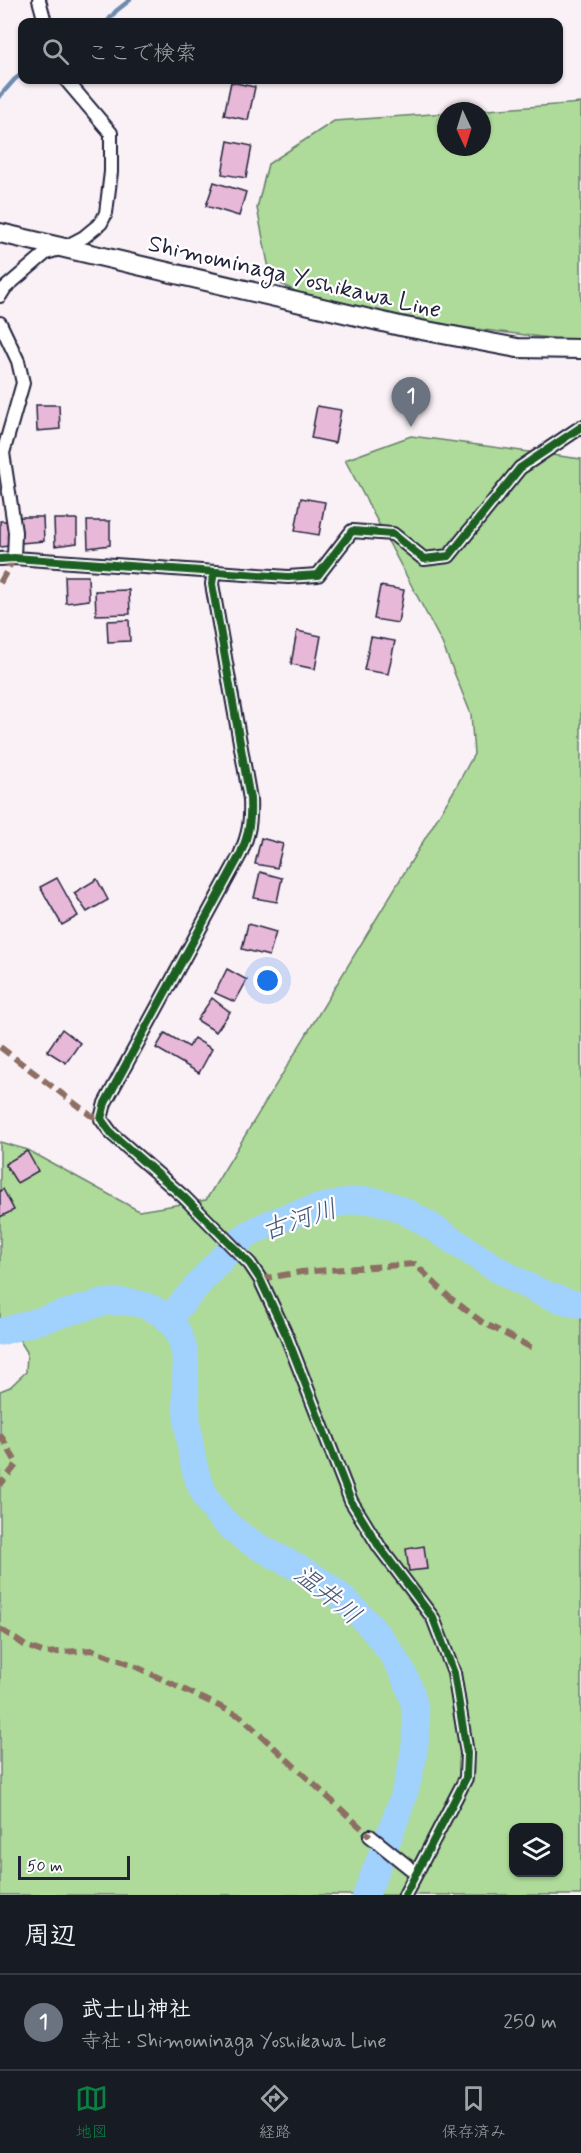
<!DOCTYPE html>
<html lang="ja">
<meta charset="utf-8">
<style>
body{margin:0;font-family:Mynerve,"Klee One",sans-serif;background:#20242c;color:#f1f3f6}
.controls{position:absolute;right:18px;bottom:18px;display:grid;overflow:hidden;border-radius:12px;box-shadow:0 2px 4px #0004}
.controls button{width:54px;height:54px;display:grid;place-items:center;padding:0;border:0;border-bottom:2px solid #363941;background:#171b24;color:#f1f3f6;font:30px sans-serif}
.compass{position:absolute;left:437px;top:102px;width:54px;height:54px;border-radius:50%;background:#171b24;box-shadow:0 2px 4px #0004;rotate:176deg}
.scale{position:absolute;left:18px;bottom:15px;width:112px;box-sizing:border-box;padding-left:6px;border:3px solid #22223b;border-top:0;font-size:16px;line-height:21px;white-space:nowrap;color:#22223b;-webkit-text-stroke:4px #fff;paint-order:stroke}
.you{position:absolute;left:268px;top:981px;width:21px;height:21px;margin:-15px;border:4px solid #fff;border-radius:50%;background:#1a73e8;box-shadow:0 0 0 9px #1a73e833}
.badge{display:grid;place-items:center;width:39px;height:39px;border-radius:50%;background:#0b8043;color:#fff;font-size:20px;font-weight:700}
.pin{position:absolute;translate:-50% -50px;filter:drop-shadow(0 2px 3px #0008)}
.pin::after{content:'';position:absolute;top:32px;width:21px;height:18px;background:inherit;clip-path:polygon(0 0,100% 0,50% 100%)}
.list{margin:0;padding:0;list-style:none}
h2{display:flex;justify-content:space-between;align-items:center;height:78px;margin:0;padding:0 24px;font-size:26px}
h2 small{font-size:20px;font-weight:400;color:#9ea1a6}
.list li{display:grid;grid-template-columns:39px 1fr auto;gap:18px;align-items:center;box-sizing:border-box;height:96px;padding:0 24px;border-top:2px solid #363941}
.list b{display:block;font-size:22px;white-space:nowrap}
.list p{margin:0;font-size:20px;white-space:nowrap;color:#9ea1a6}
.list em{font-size:20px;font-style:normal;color:#9ea1a6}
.icon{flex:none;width:33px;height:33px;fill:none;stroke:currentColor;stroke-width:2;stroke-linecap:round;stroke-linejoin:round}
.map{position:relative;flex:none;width:581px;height:1895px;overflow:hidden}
.search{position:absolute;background:#171b24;box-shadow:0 2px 4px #0004;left:18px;right:18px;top:18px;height:66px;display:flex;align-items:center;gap:15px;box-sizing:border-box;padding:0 21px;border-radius:12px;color:#9ea1a6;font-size:22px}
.sheet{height:174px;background:#171b24}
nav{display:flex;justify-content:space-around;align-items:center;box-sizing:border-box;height:84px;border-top:2px solid #363941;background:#171b24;font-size:16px;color:#9ea1a6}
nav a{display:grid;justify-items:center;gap:3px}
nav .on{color:#0b8043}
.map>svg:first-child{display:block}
</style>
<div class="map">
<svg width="581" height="1895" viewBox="0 0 581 1895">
<rect width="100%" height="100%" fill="#faf1f7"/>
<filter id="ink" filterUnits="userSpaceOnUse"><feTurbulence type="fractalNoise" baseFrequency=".0167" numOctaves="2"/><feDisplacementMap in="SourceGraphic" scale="12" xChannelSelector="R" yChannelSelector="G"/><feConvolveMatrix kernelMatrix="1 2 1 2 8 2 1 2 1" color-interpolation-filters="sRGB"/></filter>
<g filter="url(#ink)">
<path fill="#aedb9a" stroke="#687e6a" stroke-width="1.5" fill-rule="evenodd" d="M581,103V339L565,340L460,327L366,309L303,295L271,279L257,208L268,164L334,121L446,113V147H482V111H474Z
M411,436L581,459V1895H0V1391L10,1387L26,1372L27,1352L14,1331L0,1323V1142L28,1150L139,1211L206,1200L455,789L474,754L471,714L442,643L345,460ZM514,1828H558V1872H514Z"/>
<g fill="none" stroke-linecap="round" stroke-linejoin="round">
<path stroke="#6e8baf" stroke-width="4.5" d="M107,22L116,11L130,0
M0,96L15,79L22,74"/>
<path stroke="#a1d1fd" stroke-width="27" d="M168,1319C192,1293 214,1263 242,1239C264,1220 346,1196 375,1201C400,1205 431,1226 452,1240C493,1266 532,1295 581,1305
M0,1332L101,1303C141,1297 180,1311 185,1357C186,1372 185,1387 186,1402C188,1433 191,1472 207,1499C228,1536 268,1551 304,1571C347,1594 401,1652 413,1699C428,1757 386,1841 366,1895"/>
</g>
<path fill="#e8b8d9" stroke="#22223b" stroke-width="1.5" d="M231,82L255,87L248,120L224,115Z
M228,141L252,146L246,178L222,174Z
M214,182L246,192L239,216L206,206Z
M36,405H59L60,429L37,431Z
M317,406L341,410L335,443L311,438Z
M301,498L325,502L319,535L295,531Z
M20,517H43L44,541L21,543Z
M54,519H77V543L55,546Z
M0,521H8L9,546L0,547Z
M87,521H110V545L88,548Z
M65,576H88L89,600L66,603Z
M380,586L404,590L398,623L374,619Z
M129,590L130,614L96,615L95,591Z
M129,620L130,641L108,642L107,621Z
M297,631L321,636L315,669L291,664Z
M371,637L395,641L388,674L364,670Z
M261,838L283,844L277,868L255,864Z
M260,872L282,878L277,902L254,898Z
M57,878L78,916L62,925L40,887Z
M97,879L108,900L87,912L74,893Z
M248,924L276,932L269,956L242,949Z
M227,969L247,980L235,1002L215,993Z
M212,998L230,1012L216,1032L197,1020Z
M62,1029L80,1043L66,1063L47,1051Z
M165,1033L189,1047L194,1038L212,1049L199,1073L156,1048Z
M27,1151L38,1171L17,1183L5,1164Z
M3,1189L14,1210L0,1217V1191Z
M424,1546L427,1569L409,1571L406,1549Z"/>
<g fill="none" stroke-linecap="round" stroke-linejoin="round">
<g stroke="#22223b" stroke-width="16">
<path id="minor" d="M39,0L45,22
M0,296L5,288L46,253L63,248L84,237L101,223L106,213L111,172V133L66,80
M0,323L18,361L23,383L3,453L15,532L14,558
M0,559L14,558L288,577L318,575L352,531L393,534L424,559L449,556L520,468L581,427
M214,572L212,584L250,799C251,822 249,834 240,855L105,1103L101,1119L112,1134L185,1198L250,1264L260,1279L287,1337L351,1501L380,1548L433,1618L454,1673L467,1753L466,1778L405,1895
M370,1836L416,1873"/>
</g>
<g stroke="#22223b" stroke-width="22">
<path id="secondary" d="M0,233L400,326L517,348L581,349"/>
</g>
<use href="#minor" stroke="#fff" stroke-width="12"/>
<use href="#secondary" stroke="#fff" stroke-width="18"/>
<path stroke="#8d6e63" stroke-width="6" stroke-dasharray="12 6" stroke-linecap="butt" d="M0,583L14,558
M0,1047L90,1115L101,1119
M260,1279L301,1272L415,1264L449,1297L482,1322L536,1350
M0,1434L17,1464L0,1485
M0,1629L26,1646L45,1653L93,1650L130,1664L240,1716L370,1836"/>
<g stroke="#fff" stroke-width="11">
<path id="cycleway" d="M0,559L14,558L288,577L318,575L352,531L393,534L424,559L449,556L520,468L581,427
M214,572L212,584L250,799C251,822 249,834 240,855L105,1103L101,1119L112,1134L185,1198L250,1264L260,1279L287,1337L351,1501L380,1548L433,1618L454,1673L467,1753L466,1778L405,1895"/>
</g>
<use href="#cycleway" stroke="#1b5e20" stroke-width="8"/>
</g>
</g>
<g text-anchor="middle" stroke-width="4.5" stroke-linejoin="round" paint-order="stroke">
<g font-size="24" fill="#22223b" stroke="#fff">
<text transform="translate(295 276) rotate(13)" y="8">Shimominaga Yoshikawa Line</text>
</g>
<g font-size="26" font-style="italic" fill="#485775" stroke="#fff">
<text transform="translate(299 1219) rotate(-18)" y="9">古河川</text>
<text transform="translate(328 1594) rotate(39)" y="9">温井川</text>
</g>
</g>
</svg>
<div class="controls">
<button><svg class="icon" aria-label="layers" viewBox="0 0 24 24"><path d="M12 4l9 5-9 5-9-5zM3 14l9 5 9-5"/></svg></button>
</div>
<svg class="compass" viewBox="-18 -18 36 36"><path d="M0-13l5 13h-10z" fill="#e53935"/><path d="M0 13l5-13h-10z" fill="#9ea1a6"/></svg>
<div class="scale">50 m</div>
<div class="you"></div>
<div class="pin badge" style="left:411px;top:427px;background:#6b7280">1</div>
<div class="search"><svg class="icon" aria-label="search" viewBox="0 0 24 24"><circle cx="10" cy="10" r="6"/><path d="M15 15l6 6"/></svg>ここで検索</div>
</div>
<section class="sheet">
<h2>周辺<small></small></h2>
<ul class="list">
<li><span class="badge" style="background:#6b7280">1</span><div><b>武士山神社</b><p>寺社 · Shimominaga Yoshikawa Line</p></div><em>250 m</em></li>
</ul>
</section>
<nav>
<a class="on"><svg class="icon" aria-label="map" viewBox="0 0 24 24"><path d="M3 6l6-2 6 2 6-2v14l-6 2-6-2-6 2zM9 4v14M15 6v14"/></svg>地図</a>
<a><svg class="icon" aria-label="directions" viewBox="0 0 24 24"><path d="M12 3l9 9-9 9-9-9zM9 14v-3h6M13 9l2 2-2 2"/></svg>経路</a>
<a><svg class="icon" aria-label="saved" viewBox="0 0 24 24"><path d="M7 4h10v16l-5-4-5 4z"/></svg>保存済み</a>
</nav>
